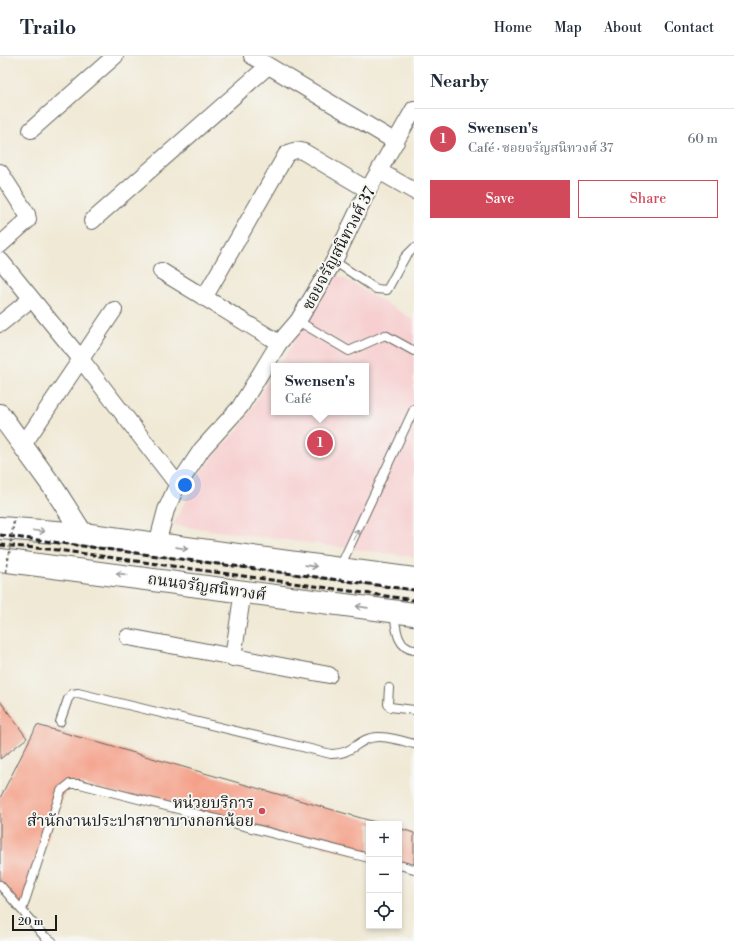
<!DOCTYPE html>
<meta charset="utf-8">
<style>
body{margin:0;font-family:"Libre Bodoni","Noto Serif Thai",serif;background:#f2f2f3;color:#1f2937}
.controls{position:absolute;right:12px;bottom:12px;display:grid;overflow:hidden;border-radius:0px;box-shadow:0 2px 6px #0003}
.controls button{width:36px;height:36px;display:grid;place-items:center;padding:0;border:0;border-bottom:1px solid #e0e1e3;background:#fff;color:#1f2937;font:20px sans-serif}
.scale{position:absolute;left:12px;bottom:10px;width:45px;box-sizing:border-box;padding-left:4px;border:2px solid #1c1c1c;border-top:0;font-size:11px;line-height:14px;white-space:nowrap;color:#1c1c1c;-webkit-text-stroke:3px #f6f6f2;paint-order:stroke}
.you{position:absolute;left:185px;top:429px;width:14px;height:14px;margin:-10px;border:3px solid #fff;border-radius:50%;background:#1a73e8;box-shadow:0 0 0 6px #1a73e833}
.badge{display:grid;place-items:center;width:26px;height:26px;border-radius:50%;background:#d1495b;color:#fff;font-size:13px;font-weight:700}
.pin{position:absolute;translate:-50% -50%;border:2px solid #fff;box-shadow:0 1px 4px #0006}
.popup{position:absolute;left:271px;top:307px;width:98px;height:52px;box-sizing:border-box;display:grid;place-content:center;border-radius:0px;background:#fff;filter:drop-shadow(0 1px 3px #0005);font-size:13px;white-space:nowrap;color:#747a83}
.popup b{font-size:15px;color:#1f2937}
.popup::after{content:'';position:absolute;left:50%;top:100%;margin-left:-8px;border:8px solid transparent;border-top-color:#fff}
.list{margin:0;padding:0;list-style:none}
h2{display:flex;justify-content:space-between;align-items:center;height:52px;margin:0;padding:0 16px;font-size:17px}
h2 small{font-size:13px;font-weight:400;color:#747a83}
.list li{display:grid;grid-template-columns:26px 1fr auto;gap:12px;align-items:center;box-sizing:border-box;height:60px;padding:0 16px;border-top:1px solid #e0e1e3}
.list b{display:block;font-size:15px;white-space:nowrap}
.list p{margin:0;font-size:13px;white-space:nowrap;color:#747a83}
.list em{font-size:13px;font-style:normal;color:#747a83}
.actions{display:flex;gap:8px;padding:12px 16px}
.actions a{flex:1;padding:9px 0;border:1px solid #d1495b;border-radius:0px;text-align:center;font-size:14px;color:#d1495b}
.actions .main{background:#d1495b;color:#fff}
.icon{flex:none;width:22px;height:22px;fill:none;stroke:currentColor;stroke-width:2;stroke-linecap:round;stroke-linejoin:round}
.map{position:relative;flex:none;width:414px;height:885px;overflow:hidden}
header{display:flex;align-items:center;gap:24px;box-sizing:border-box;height:56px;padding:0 20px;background:#fff;border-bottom:1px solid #e0e1e3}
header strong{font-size:19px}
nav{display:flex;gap:22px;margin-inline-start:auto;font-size:14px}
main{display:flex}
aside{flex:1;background:#fff}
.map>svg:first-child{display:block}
</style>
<header>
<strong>Trailo</strong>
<nav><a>Home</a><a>Map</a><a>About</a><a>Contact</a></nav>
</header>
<main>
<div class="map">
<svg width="414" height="885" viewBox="0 0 414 885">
<rect width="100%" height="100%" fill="#f6f6f2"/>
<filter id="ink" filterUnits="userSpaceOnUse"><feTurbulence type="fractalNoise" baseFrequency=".025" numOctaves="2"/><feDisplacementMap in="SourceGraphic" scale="8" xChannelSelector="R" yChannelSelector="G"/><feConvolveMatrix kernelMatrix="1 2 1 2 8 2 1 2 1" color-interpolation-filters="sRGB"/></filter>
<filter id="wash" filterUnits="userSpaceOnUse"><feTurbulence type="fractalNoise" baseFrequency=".012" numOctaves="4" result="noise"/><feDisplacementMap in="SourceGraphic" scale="16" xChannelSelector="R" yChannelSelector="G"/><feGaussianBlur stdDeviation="0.9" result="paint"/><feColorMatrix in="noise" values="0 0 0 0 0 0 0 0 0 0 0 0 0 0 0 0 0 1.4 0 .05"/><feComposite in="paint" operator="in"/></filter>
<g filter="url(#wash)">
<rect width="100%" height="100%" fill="#f0e9d5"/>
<path fill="#f7cfd0" d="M336,218L414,264V501L173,469L200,416L239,373L274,317V356H366V310H279Z"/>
<g id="blocks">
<path fill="#f4a089" d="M0,645L27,682L0,703Z
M37,669L382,768H369V802L80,728L67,729L22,854L0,829V742Z
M399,772L414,777V813L399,809Z"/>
</g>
</g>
<g filter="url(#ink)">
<use href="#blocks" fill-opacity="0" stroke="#66645d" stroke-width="1"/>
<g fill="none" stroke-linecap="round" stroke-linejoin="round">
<g stroke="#66645d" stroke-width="10">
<path id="service" d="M334,205L376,233L387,234L405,201L414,192
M298,265L349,295L385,279L414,295
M340,511L414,353
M394,556C396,570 396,592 414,594
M389,632L388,648L390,651L414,654
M60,666L68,643L72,638L78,637L331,698C348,698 352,691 365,684C379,677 399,684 414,688
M399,809L414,813
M0,829L44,880L52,885
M22,854L61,735L70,728H80L369,802"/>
</g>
<g stroke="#66645d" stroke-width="18">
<path id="minor" d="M252,0L396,86
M31,74L115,0
M379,115L414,135
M0,116L27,158L28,164L0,189
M92,165L268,10
M1,205L80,302L178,429
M161,215L279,287
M204,242L286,99C292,94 297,93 304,96L368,134
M0,268L31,243
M23,389L114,254
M157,488L166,454L175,434L202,393L240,351L279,287L298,265L334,205L368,134L414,53
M128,581L329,619
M233,602L243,534"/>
</g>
<g stroke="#66645d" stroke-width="22">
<path id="tertiary" d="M0,358L55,434L83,478"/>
</g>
<g stroke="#66645d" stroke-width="24">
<path id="primary" d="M0,472L83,478L414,523
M0,504L414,558"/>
</g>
<use href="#service" stroke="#fff" stroke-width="8"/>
<use href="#minor" stroke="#fff" stroke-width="16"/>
<use href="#tertiary" stroke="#fff" stroke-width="20"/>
<use href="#primary" stroke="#fff" stroke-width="22"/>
<path stroke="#1c1c1c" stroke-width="3" stroke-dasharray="6 3" stroke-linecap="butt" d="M0,479L414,534
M0,489L58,494L414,544"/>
<path stroke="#66645d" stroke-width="2.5" stroke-dasharray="3 3" stroke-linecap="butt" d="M6,516L14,465"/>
</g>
<defs><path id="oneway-shaft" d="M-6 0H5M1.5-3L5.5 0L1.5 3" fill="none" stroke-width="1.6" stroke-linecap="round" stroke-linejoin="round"/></defs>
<g stroke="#999">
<use href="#oneway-shaft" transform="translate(39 475) rotate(5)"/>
<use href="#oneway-shaft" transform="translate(356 479) rotate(-64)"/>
<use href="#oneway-shaft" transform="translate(182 492) rotate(8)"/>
<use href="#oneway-shaft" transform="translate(311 510) rotate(8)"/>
<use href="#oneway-shaft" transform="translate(122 518) rotate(-172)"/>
<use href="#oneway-shaft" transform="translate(362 551) rotate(-172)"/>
</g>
</g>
<circle fill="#d1495b" stroke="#f6f6f2" stroke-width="1.5" cx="262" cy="755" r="4"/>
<g text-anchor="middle" stroke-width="4" stroke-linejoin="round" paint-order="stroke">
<g font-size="16" fill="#1c1c1c" stroke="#f6f6f2">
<text transform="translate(338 192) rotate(-62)" y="6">ซอยจรัญสนิทวงศ์ 37</text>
<text transform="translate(207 530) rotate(8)" y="6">ถนนจรัญสนิทวงศ์</text>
</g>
<g font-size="16" fill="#1c1c1c" stroke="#f6f6f2" text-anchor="end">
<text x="254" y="752">หน่วยบริการ<tspan x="254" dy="18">สำนักงานประปาสาขาบางกอกน้อย</tspan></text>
</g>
</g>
</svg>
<div class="controls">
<button>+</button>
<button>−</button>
<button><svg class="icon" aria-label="locate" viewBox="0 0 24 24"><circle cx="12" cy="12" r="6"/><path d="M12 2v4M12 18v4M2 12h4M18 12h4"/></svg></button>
</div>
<div class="scale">20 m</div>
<div class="you"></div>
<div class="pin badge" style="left:320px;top:387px">1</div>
<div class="popup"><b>Swensen's</b>Café</div>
</div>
<aside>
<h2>Nearby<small></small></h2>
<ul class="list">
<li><span class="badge">1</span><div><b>Swensen's</b><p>Café · ซอยจรัญสนิทวงศ์ 37</p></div><em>60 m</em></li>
</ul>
<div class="actions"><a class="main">Save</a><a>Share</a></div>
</aside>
</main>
